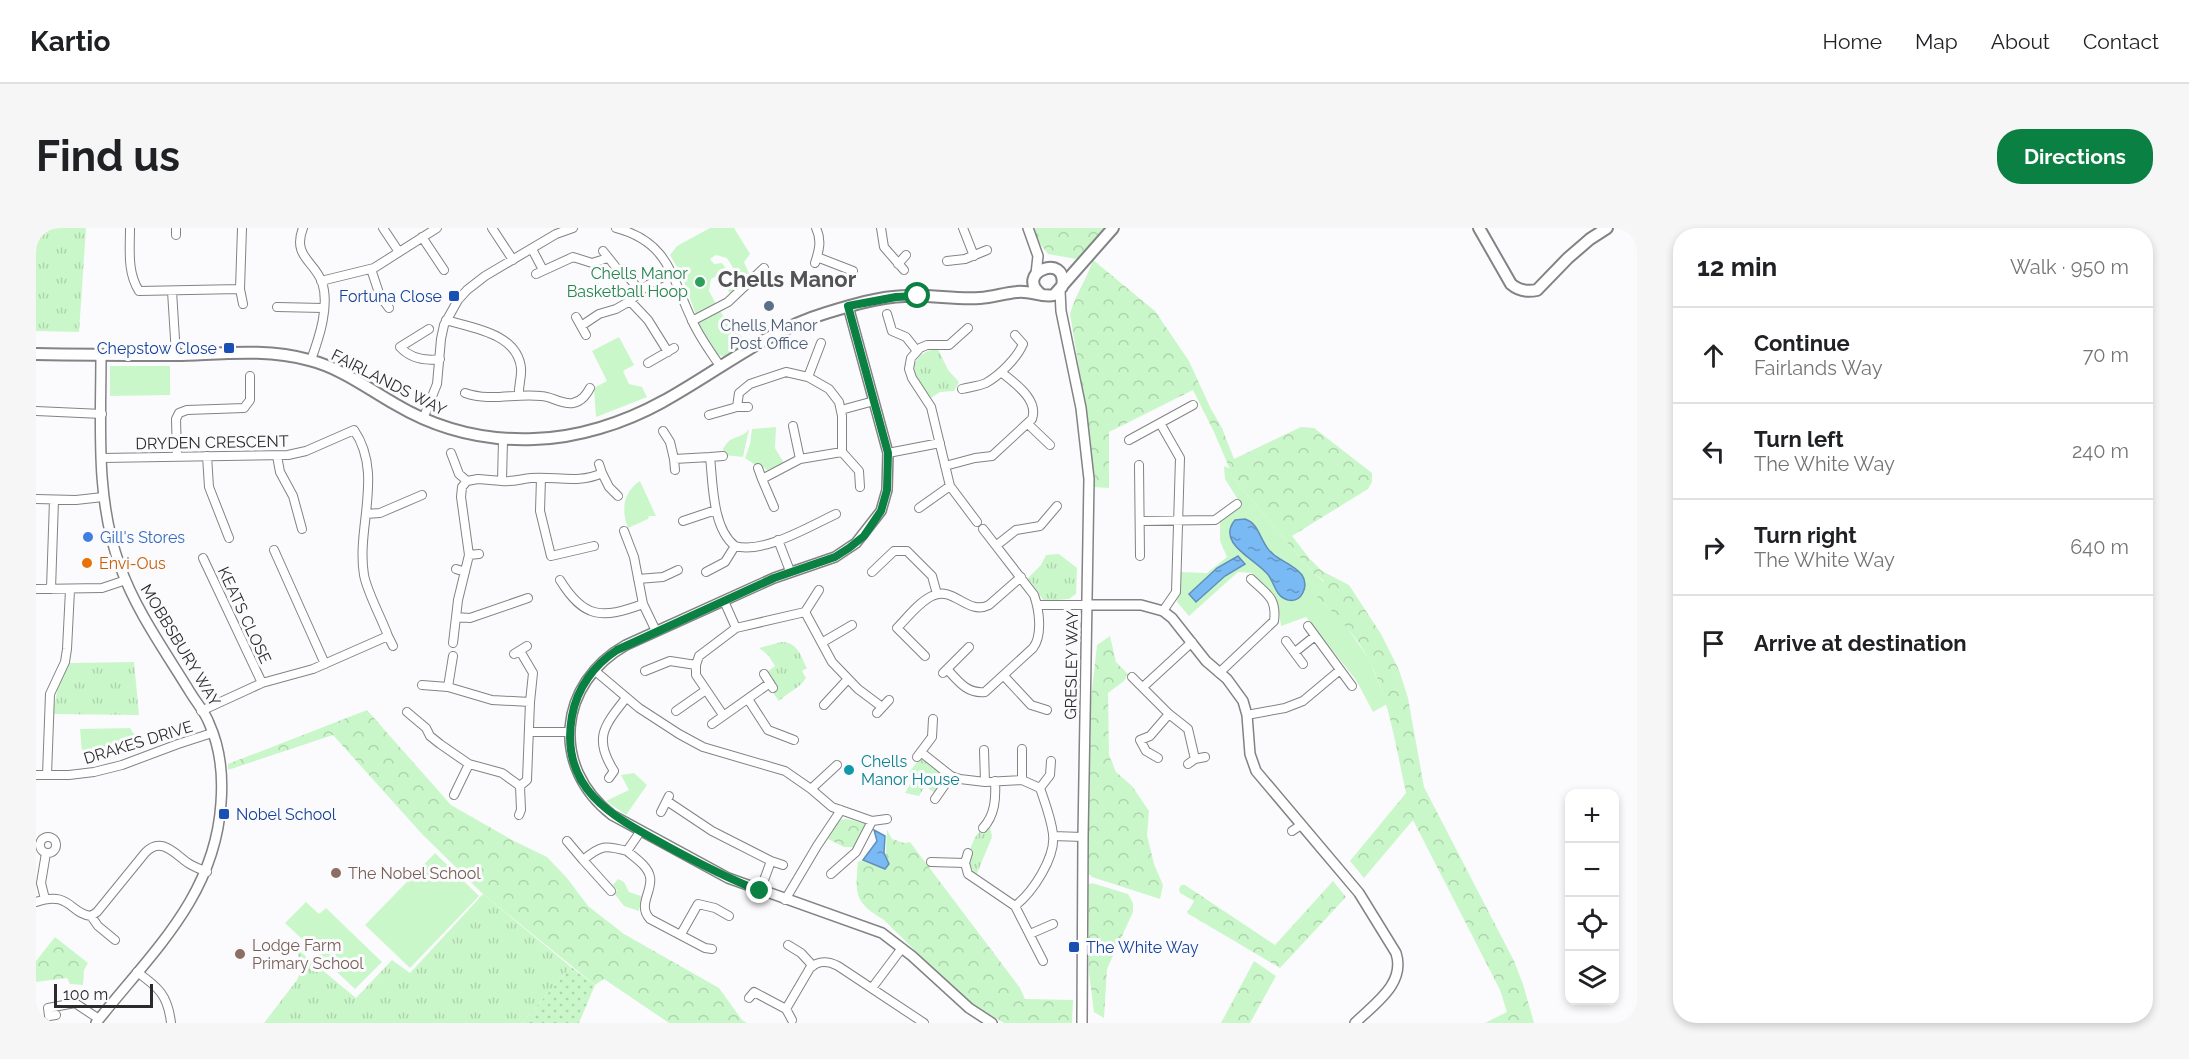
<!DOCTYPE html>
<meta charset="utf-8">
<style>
body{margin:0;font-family:Raleway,sans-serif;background:#f6f6f6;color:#202124}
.controls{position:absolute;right:18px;bottom:18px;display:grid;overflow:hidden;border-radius:12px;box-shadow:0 3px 9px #0003}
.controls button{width:54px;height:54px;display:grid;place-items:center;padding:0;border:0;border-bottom:2px solid #e0e0e0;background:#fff;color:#202124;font:30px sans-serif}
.scale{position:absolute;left:18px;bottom:15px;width:99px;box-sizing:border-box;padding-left:6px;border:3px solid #2b2b2c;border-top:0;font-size:16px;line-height:21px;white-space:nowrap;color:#2b2b2c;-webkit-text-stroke:4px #fbfbfe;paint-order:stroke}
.stop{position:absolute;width:18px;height:18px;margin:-14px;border:4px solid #0b8043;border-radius:50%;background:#fff}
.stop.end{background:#0b8043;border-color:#fff;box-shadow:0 2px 6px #0008}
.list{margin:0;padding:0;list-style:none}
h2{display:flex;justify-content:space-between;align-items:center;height:78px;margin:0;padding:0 24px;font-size:26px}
h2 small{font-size:20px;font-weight:400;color:#757577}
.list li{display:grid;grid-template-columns:39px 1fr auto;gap:18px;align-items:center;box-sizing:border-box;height:96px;padding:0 24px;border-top:2px solid #e0e0e0}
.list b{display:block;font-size:22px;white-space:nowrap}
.list p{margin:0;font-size:20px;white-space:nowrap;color:#757577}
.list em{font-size:20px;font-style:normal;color:#757577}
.icon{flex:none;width:33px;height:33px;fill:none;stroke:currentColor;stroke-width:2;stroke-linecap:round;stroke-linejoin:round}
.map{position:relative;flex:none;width:1601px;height:795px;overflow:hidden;border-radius:24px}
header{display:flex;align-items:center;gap:36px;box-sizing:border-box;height:84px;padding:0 30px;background:#fff;border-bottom:2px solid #e0e0e0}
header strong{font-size:28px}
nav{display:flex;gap:33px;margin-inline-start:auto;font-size:21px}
.intro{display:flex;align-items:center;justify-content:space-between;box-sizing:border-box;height:144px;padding:0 36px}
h1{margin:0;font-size:42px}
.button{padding:15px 27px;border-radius:24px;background:#0b8043;color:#fff;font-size:21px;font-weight:700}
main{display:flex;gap:36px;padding:0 36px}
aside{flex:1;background:#fff;border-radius:24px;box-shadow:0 3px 9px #0003}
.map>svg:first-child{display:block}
</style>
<header>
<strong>Kartio</strong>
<nav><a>Home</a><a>Map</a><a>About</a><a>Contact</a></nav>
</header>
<div class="intro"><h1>Find us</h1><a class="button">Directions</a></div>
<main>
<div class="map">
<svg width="1601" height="795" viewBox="0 0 1601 795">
<defs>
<pattern id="forest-crowns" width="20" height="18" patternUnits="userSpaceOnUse" patternTransform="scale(1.5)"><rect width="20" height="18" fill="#caf7c9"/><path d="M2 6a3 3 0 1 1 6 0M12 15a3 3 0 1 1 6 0" fill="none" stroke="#aed4ad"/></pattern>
<pattern id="park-tufts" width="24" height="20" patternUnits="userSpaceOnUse" patternTransform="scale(1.5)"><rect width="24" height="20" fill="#caf7c9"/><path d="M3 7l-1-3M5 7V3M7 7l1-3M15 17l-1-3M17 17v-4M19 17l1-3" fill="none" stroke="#aed4ad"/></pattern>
<pattern id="garden-dots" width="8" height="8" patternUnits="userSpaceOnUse" patternTransform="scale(1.5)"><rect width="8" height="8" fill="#caf7c9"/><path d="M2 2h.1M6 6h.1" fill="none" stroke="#aed4ad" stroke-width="1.8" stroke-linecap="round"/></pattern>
<pattern id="water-ripples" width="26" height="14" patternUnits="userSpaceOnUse" patternTransform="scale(1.5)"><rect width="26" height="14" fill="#7abaf4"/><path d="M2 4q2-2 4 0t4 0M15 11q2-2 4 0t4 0" fill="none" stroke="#6497c6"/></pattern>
</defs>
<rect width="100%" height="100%" fill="#fbfbfe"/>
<path fill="#caf7c9" d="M674,0H698L714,26L708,34L714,48L696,69L690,59L700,52L701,46L691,30L680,27L674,31L678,36L686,35L691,42L675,51L673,63L681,78L693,97L713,115L691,129L682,127L664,98L646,48L634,27L641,18Z
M583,109L598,137L587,143L593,156L606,159L611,169L560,189L558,160L571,153L556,123Z
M74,138H134V167L74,168Z
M740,199L739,220L748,235L731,242L726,238L722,239L709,230L714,216L716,201Z
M713,201L707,229L688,227L687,221C694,209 696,212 706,207C709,206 711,203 713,201Z
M1188,238L1195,241L1198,251L1277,345L1288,354L1281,369L1308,395L1333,431L1351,476L1337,484L1320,452L1270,389L1245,398C1242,367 1234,367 1216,345L1202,344L1153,388L1141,374L1145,344L1171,345L1191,329L1184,313V293L1206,278L1189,251Z
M604,253L620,288H613L612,291L592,300C585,282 587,264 604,253Z
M94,500L101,511L46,525L44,501Z
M598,545L611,557L590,587L570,573L593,562L585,547Z
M399,625L443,668L374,740L329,697Z
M582,651L588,654L593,664L605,668L603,683L588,678L578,665L581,662L577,657Z
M270,674L283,686L290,680L346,734L319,761L249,695Z"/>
<path fill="url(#forest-crowns)" d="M996,0H1072L1053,22L1040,31L1012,26L1002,13Z
M1057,32L1119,83L1153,133L1175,181L1186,200L1198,231L1265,199L1278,200L1336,245V254L1332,261L1256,308L1273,330L1286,343L1313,357L1345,406L1363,442L1372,470L1388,559L1478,733L1487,756L1498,795H1449L1471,784L1464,762L1377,592L1328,650L1314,633L1370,565C1360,520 1354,474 1333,432C1321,408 1301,388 1281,369L1288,353L1277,345L1198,251L1178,204L1157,162L1073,204V260L1057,259L1054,208L1034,86C1039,67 1051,51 1057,32Z
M1074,408L1080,434L1092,446L1088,453L1072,465L1073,527L1080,544L1096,558L1113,583L1111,607L1118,636L1127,657L1124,671L1056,649L1052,645L1055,472L1061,417Z
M331,482L415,577L476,612L511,629L531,650L552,678L588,706L683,760L706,792L711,795H633L568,751L559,757L447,666L386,606L297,507L192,542V536Z
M811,591L831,596L820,619H808L790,610L801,592Z
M851,602L856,611L868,615L874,614L984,760L989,771L1037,772L1036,795H968L927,770L848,692C818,674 819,666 822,634L827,632L849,641Z
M1297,653L1310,669L1244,740L1151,685L1158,673L1144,665L1143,661L1145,657H1149L1239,717Z
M1056,655L1092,666L1097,675V684L1071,741L1068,790L1058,784L1053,745L1052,657Z
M19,709L52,735L48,742L47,757L34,756L31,750L0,754V733Z
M1218,733L1240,748L1214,795H1185Z"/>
<path fill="url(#park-tufts)" d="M0,0H50L43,104L0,103Z
M902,121L912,142L923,154L918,163L904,164L895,170C888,158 869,143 884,128C890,123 894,122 902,121Z
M1023,326L1041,340L1040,366L1033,371L1008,373L992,350L1005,337L1010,327Z
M745,414C762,414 764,427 771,440L766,443L770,450C764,460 751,465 743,473L737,465L742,460L731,444L739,438L732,427L723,420Z
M98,434L103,487L17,486L22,458L34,435Z
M883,532H888L909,549L899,565L889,558L883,568L869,565L878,549L873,544Z
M954,598L956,609L940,648L932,634C935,617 937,604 954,598Z
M447,666L535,739L486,795H228L261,752L265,743L261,721L320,770L356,732L374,745Z"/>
<path fill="url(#garden-dots)" d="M535,739L559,757L543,795H486Z"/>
<path fill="url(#water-ripples)" stroke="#628fb8" stroke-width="1.5" d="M1209,291C1227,297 1222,319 1244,331C1251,335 1261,340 1266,347C1273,358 1266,375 1252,372C1240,369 1239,357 1233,348C1222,332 1179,316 1199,292Z
M1202,328L1209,336L1189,348L1160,374L1153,366L1181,340Z
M838,602L849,608L848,625L853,636L849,641L827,632L841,613Z"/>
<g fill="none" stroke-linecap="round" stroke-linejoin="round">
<g stroke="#838386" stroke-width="10">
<path id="minor" d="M94,0C94,22 91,44 103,63L204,61
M140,0V7
M206,0L204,61L207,76
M267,0C256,28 278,33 286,54C294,78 283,110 275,132
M347,0L363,24
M456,0L477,32
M580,0C632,14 635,47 655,90C662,107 674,123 684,138
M845,0L848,19L868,42
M927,0L938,28
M386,9L408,42
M496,21L507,42
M567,23L579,38
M781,29L817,43
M911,33L929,31L951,22
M779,35C783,23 786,12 780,0
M862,36L870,27
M335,41L344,68L353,80
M586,41L604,63
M500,46L537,29L556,35L572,30
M285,53L338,40L401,0
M136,63L140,127
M594,73L612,92L632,124
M241,79L287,80
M851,86L856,103L870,109L881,123
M540,89L550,107
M410,92C436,100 481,105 485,140C486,149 482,158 483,168
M656,93L692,74L728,40
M545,98L563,86L580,81L594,73L610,58L636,44
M932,100L913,117H891L884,120L875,130L873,141L876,150L895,179L914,258L941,294
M393,101L364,119C374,130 389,133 404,131
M612,135L638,120
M772,149L785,115
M926,161C934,159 943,158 950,155C964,147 981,130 987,116L979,107
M429,165C455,174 478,165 505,168C515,168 526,177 537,175C546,173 550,167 554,160
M701,179H712
M805,182L838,173
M0,183L66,186
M673,187L701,179L703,165L714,156L750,144L772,149L793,161L803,174L806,188V224L764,231L726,251L738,279
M387,191L401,156L405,111L408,97L422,72L431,62L449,48L520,6L537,0
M1124,195L1144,230L1140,364L1127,383
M992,196L1014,217
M757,198L764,231
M627,203L634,214L638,231L674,229C677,255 676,300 699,318C728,326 774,298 800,286
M467,212L466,253C477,254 485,251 495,250C519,248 544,256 566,245L573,259L582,268
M1093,212L1157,177
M806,224L823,243L824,259
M415,225L423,246L431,253L442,251L466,253
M852,225L904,215
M171,228L173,259L193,310
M241,228L244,244L257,268L266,301
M141,229L140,191L143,185L151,182L208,180L214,172V148
M674,229L687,228
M66,230L252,227L270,223L318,202C348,246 320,299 328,347C331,364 346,391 352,408L277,441L226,455L165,483
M638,231L639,242
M563,236L566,245
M1103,237L1104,328
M909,238L939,230L956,228L996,191C1003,171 978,155 965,144
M722,240L726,251
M505,250L504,283L515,328L558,318
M0,271L40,272L67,269
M883,280L914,258
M330,286L344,285L386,267
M647,293L680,282
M1104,293L1179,292L1201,276
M588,303L598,329L607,376
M742,312L754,343
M961,317L980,302L1004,298L1021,278
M238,322L289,436
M433,327L443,326
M167,330L226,455
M420,341L429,344
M670,344L689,334L699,318
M836,344L858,323H871L896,348L901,366
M602,351L627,349L642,342
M524,352C548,391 566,391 607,376L620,403
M0,361L66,360L90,352
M15,361L18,272
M688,373L700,400
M1001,377H1051
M769,384L796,434L822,461L846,479
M420,389L434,390L492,370
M1272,398L1316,458
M352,408L357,418
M1250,413L1267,436
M787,414L816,397
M417,415L422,372L433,327L425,269L426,259L431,253
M1259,424L1279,408
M478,426L491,418
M889,428L861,400C871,390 883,374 896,368C918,357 931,388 953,377L985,349
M911,441L933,419
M558,442L603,480L643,506L667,519L749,543L775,561L796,579L836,593L851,591
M609,443L634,433L660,437
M907,445L911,441C922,453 931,466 949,464L997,420C1007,407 1003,381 998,367L947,301
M1183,445L1238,393C1241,370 1231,366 1215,351
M728,446L737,460
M968,448L995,477L1011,482
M1096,449L1133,486L1152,501L1159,531
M386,457L412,459L456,472L494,474L497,445L484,423
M412,459L417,428
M1107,459L1156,414
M712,471L732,502L758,512
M788,477L812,451
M640,483L670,462
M371,484L390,500L394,508L404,516L433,536L466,545L484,558
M841,485L853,472
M687,487L660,447V437L663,428L700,400L769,384L783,362
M1211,487L1249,480L1267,473L1304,442
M676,496L734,455
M494,504H533
M986,521V552
M948,522L949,554
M886,525L915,548L924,551L949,554L986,552L1004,560C1009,575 1015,590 1017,606C1020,629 997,664 979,678
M881,529L896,509L897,491
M1122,530L1110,523L1104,512L1114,508L1133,486
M1152,536L1159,531L1169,529
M0,547H33L58,544L86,537L142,516L176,505
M11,547L14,466L29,434L31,421L34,362
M573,550L578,543C557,510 568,498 590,470
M1004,560L1014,547L1015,533
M775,561L801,537
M418,567L433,536
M899,571L915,548
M631,573L676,603L735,633L747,637
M625,584L633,568
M483,587L485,582L484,558L491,552L494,474
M947,600C959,587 960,571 959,553
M1256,603L1265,597
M1017,608L1047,609
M4 617a8 8 0 1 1 16 0a8 8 0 1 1-16 0Z
M531,613L547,632C565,617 569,617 591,623L604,604
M591,623C599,630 612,638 614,649C617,663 601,677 614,691L669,720L676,721
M932,625L929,635L932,646L979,678L1007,733
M547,632L575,663
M895,634L929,635
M795,646L820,624L836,593
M724,663L735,633
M9,671L5,655L10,625
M749,672L781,618L805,582
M0,674C34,662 34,686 55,688L61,684L109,625C125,608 138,625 152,635C158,639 164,641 171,644
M55,688L62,698L79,712
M645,706L662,676L679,680L693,688
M994,706L1017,696
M752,717L765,725L777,738
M101,744C122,759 132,767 135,795
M836,760L866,720
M713,770L718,764L750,781
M20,787L13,788L12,780L39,775L63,791
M756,792L750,781L774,740C783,732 792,733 802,738L888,795"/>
</g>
<g stroke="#838386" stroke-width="12">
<path id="tertiary" d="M992,0L1002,28L1000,46
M1024,63L1025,83L1045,180L1053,251L1047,609L1046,795
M812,78L852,225L851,262L845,283L820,315L799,329L738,350L590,417C522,455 514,539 576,587L692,650L846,705L876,728L933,780L956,795
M1051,377H1105L1127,383L1136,390L1170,433L1191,451L1207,473L1211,487L1214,526L1220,543L1323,665L1360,725C1370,756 1338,776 1319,795
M60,795C115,725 179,669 185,575C187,549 184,519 173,495C169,484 160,474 154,464C129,423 100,383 84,338C59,271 65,197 65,127"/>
</g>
<g stroke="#838386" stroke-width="14">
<path id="secondary" d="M1443,0L1475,56C1483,63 1491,64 1501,62L1532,30L1554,11L1571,0
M1006,67C976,45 1033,23 1026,59
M0,126C47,127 93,127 140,127C184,126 230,120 273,132C305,140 331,160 359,176C401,201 449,213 498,211C541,210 588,195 626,174C681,144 730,103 790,85C816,77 842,69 869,68C894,66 919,72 944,70C957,69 969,65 981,64C994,62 1006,70 1018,67L1077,0"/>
</g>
<use href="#minor" stroke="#fff" stroke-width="8"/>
<use href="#tertiary" stroke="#fff" stroke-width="9"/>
<use href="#secondary" stroke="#fff" stroke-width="10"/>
</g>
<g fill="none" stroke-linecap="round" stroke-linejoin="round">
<path stroke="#0b8043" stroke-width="8" d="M724,663C691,650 660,634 629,617C575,588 523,560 536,488C541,460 558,437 581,422L738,350L799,329L813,320L828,308L845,283L851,262L852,225L812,78L860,69L882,68"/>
</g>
<circle fill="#2e9e5b" stroke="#fbfbfe" stroke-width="2" cx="664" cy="54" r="6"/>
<g fill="#1a4fb4" stroke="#fbfbfe" stroke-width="2">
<rect x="412" y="62" width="12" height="12" rx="3"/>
<rect x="187" y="114" width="12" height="12" rx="3"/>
<rect x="182" y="580" width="12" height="12" rx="3"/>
<rect x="1032" y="713" width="12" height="12" rx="3"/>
</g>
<circle fill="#5c6f8a" stroke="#fbfbfe" stroke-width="2" cx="733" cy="78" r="6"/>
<circle fill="#3f7fe0" stroke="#fbfbfe" stroke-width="2" cx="52" cy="309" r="6"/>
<circle fill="#e8710a" stroke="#fbfbfe" stroke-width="2" cx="51" cy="335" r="6"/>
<circle fill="#0f9aa8" stroke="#fbfbfe" stroke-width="2" cx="813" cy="542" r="6"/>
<g fill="#8d6e63" stroke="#fbfbfe" stroke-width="2">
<circle cx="300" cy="645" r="6"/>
<circle cx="204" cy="726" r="6"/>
</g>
<g text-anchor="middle" stroke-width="6" stroke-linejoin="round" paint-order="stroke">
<g font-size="16" fill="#27864d" stroke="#fbfbfe" text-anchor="end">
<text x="652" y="51">Chells Manor<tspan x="652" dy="18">Basketball Hoop</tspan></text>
</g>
<g font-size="16" fill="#164399" stroke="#fbfbfe" text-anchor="end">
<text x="406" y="74">Fortuna Close</text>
<text x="181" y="126">Chepstow Close</text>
<text x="200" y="592" text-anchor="start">Nobel School</text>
<text x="1050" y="725" text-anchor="start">The White Way</text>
</g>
<g font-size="16" fill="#4e5e75" stroke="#fbfbfe">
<text x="733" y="103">Chells Manor<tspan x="733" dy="18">Post Office</tspan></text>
</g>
<g font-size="16" fill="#2b2b2c" stroke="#fbfbfe">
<text transform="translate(353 154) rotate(27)" y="6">FAIRLANDS WAY</text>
<text transform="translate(176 214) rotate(-1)" y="6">DRYDEN CRESCENT</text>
<text transform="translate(209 387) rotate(65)" y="6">KEATS CLOSE</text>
<text transform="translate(145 417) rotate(59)" y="6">MOBBSBURY WAY</text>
<text transform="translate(1035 437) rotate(-89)" y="6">GRESLEY WAY</text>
<text transform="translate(102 514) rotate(-17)" y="6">DRAKES DRIVE</text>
</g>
<g font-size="16" fill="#366cbe" stroke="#fbfbfe" text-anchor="start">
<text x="64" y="315">Gill's Stores</text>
</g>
<g font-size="16" fill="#c56008" stroke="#fbfbfe" text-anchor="start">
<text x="63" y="341">Envi-Ous</text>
</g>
<g font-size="16" fill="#0d838f" stroke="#fbfbfe" text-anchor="start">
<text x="825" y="539">Chells<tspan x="825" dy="18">Manor House</tspan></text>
</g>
<g font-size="16" fill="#785e54" stroke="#fbfbfe" text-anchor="start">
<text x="312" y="651">The Nobel School</text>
<text x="216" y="723">Lodge Farm<tspan x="216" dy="18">Primary School</tspan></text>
</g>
<g font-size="22" font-weight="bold" fill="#535356" stroke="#fbfbfe">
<text x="751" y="59">Chells Manor</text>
</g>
</g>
</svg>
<div class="controls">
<button>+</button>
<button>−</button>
<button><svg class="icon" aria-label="locate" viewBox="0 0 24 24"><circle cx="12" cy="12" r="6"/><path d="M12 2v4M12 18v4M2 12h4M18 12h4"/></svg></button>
<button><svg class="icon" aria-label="layers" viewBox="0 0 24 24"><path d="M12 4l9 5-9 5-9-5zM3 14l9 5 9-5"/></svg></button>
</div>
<div class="scale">100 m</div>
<div class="stop" style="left:882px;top:68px"></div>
<div class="stop end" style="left:724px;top:663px"></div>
</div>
<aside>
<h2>12 min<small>Walk · 950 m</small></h2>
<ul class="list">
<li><svg class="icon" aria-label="ahead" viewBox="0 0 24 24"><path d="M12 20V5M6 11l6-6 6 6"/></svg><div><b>Continue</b><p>Fairlands Way</p></div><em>70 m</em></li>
<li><svg class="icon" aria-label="left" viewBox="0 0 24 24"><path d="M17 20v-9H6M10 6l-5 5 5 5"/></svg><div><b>Turn left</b><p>The White Way</p></div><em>240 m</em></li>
<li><svg class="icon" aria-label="right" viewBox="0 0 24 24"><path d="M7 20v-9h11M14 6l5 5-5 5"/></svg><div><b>Turn right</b><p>The White Way</p></div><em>640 m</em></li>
<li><svg class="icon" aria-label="arrive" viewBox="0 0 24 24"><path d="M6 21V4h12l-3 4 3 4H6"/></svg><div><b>Arrive at destination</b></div></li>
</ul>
</aside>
</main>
